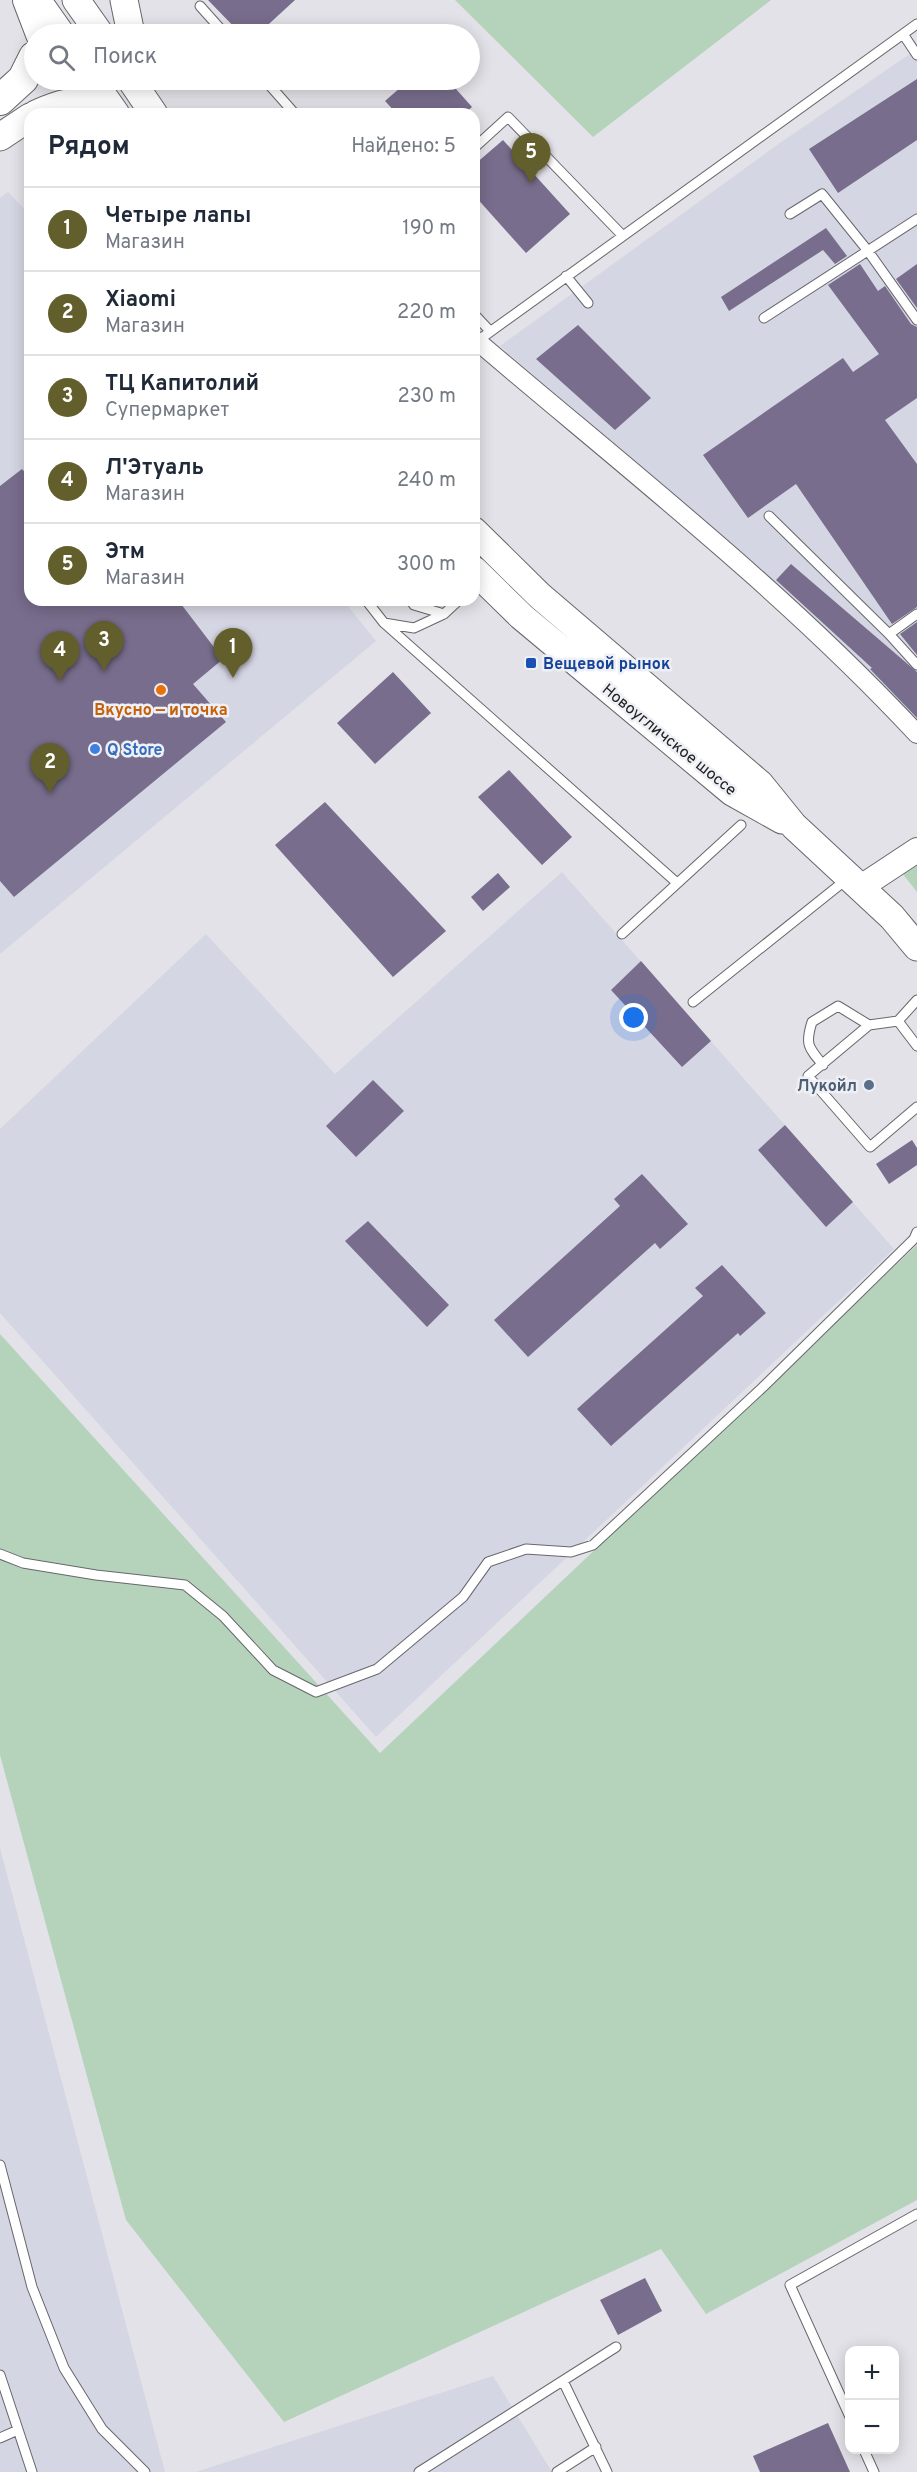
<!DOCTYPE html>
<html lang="ru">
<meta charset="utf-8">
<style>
body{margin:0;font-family:Overpass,sans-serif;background:#f6f6f7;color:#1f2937}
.controls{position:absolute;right:18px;bottom:18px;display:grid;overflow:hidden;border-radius:12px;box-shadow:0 3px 15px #0003}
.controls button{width:54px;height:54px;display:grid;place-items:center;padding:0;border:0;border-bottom:2px solid #e0e1e3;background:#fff;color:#1f2937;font:30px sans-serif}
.you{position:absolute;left:634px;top:1018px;width:21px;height:21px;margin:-15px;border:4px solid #fff;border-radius:50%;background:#1a73e8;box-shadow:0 0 0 9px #1a73e833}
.badge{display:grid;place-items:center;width:39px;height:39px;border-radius:50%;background:#625f2c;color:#fff;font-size:20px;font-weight:700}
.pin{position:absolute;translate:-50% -50px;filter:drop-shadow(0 2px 3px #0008)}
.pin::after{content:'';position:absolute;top:32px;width:21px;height:18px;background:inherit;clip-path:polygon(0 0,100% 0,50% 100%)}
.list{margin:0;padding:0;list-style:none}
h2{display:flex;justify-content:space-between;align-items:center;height:78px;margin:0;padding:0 24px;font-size:26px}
h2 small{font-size:20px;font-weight:400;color:#747a83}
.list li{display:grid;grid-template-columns:39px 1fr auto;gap:18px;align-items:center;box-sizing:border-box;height:84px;padding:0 24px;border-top:2px solid #e0e1e3}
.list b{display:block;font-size:22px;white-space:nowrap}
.list p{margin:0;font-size:20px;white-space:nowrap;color:#747a83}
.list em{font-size:20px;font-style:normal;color:#747a83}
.icon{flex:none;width:33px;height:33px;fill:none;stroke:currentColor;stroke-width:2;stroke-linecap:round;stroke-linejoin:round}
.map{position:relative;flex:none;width:917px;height:2472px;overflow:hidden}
.search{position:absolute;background:#fff;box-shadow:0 3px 15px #0003;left:24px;top:24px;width:456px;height:66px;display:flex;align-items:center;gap:15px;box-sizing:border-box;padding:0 21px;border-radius:33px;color:#747a83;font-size:22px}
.panel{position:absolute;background:#fff;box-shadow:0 3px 15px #0003;left:24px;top:108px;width:456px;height:498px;border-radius:18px}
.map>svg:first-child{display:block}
</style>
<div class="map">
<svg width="917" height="2472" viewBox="0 0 917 2472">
<rect width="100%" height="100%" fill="#e2e2e8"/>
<path fill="#d5d6e3" d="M917,49V729L500,346L777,145Z
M8,192L30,215V600H343L376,641L0,954V198Z
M562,872L894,1249L376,1737L0,1313V1129L206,934L335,1074Z
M0,1848L165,2472H0Z
M493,2376L552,2472H196Z"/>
<path fill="#b5d3bb" d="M455,0H771L593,137Z
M917,863V892L902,873Z
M917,1245V2200L706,2314L661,2249L284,2422L126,2220L0,1755V1334L380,1753Z"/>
<path fill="#786d8c" d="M208,0H295L258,34H241Z
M917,79V140L838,193L809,149Z
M409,80H448L472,107L464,114H397L385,101Z
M503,140L570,214L526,253L474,195V165Z
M826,228L847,256L835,264L823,250L729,311L721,297Z
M860,264L878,291L885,286L911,324L917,327V398L885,420L917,464V607L892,624L796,484L748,518L703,455L843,358L853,372L879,354L828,285Z
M917,264V308L896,279Z
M578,325L651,398L615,430L536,359Z
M22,469L30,478V600H178L223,659L193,684L226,722L14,897L0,881V486Z
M791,564L917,672V718L870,669L872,668L776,580Z
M917,622V655L900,634Z
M393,672L431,713L375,764L337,723Z
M509,770L572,837L542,865L478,797Z
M325,802L446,931L393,977L275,845Z
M498,873L510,887L483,911L471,897Z
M641,961L711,1041L682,1067L611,990Z
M373,1080L404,1111L356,1157L326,1126Z
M785,1125L853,1202L826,1227L758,1150Z
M912,1140L917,1148V1165L889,1184L876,1164Z
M642,1174L688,1224L660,1249L655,1243L528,1357L494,1320L620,1206L614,1199Z
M368,1221L449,1305L427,1327L345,1241Z
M722,1265L766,1313L740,1336L738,1333L611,1446L577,1409L703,1296L695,1288Z
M645,2278L662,2311L618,2335L600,2300Z
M828,2423L850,2472H760L753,2456Z"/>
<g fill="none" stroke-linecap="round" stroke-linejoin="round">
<g stroke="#67676c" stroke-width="11">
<path id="service" d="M200,6L225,34
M903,34L917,55
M265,80L295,114
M474,148L508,117L623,236
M790,214L822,194L868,251L917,320
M566,276L588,303
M474,314L489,330
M764,318L917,219
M476,342L917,24
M769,516L889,634L917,665
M366,600L384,623L414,628L444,614L459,600
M410,600L414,605L444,614
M384,623L676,882
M889,634L917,614
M622,934L741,825
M917,1000L898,1021L917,1046
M693,1002L847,879
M898,1021L869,1025L808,1076L870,1147L917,1107
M823,1065C808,1047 805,1044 812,1022L838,1006L869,1025
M0,1554L23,1563L96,1575L185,1585L223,1616L273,1670L316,1692L377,1669L463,1597L488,1562L526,1549L571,1552L593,1545L763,1387L914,1239L917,1232
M0,2165L32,2287L64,2368L102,2429L145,2472
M0,2375L32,2472
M563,2381L607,2472
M850,2417L790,2285L917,2214
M0,2438L18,2430
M864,2450L874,2472
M419,2472L616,2347
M557,2472L596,2447"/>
</g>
<g stroke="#67676c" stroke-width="20">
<path id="minor" d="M477,341C626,468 783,590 917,734"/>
</g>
<g stroke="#67676c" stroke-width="26">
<path id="tertiary" d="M861,887L917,850"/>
</g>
<g stroke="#67676c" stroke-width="29">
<path id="secondary" d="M37,0L61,34
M76,0L100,34
M124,0L131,34
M92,80L116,114
M131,80L154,114
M36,114C64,101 78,97 106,114
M0,137L30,117
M474,531L540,596L760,784L794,826L892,917L917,947
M474,570L521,616L732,792L782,820"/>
</g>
<g stroke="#67676c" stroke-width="32">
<path id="primary" d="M28,0L41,34
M0,100L23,79L34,57"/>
</g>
<use href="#service" stroke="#fff" stroke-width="9"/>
<use href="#minor" stroke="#fff" stroke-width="18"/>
<use href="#tertiary" stroke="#fff" stroke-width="24"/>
<use href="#secondary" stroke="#fff" stroke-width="27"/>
<use href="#primary" stroke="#fff" stroke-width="30"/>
</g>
<rect fill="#1a4fb4" stroke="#eff0f5" stroke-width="2" x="525" y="657" width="12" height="12" rx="3"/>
<circle fill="#e8710a" stroke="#eff0f5" stroke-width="2" cx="161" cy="690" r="6"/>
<circle fill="#3f7fe0" stroke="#eff0f5" stroke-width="2" cx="95" cy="749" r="6"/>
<circle fill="#5c6f8a" stroke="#eff0f5" stroke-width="2" cx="869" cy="1085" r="6"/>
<g text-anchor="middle" stroke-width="5" stroke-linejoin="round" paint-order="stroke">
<g font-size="16" font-weight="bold" fill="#164399" stroke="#eff0f5" text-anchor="start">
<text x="543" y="669">Вещевой рынок</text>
</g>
<g font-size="16" font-weight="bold" fill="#c56008" stroke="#eff0f5">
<text x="161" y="715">Вкусно — и точка</text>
</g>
<g font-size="16" fill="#222224" stroke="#eff0f5">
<text transform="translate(670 739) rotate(39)" y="6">Новоугличское шоссе</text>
</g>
<g font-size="16" font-weight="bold" fill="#366cbe" stroke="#eff0f5" text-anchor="start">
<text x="107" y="755">Q Store</text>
</g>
<g font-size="16" font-weight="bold" fill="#4e5e75" stroke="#eff0f5" text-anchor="end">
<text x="857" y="1091">Лукойл</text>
</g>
</g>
</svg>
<div class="controls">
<button>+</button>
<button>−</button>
</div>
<div class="you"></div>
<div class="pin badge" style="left:233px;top:678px">1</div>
<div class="pin badge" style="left:50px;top:793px">2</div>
<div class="pin badge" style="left:104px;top:671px">3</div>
<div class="pin badge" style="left:60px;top:681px">4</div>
<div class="pin badge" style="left:531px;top:183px">5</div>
<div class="search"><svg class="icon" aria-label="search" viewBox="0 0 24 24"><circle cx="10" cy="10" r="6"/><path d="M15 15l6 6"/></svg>Поиск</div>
<section class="panel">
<h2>Рядом<small>Найдено: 5</small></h2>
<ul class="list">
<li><span class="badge">1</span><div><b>Четыре лапы</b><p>Магазин</p></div><em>190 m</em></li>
<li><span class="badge">2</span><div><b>Xiaomi</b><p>Магазин</p></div><em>220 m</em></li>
<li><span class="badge">3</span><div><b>ТЦ Капитолий</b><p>Супермаркет</p></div><em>230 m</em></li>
<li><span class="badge">4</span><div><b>Л'Этуаль</b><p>Магазин</p></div><em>240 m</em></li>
<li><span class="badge">5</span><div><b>Этм</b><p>Магазин</p></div><em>300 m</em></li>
</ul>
</section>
</div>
